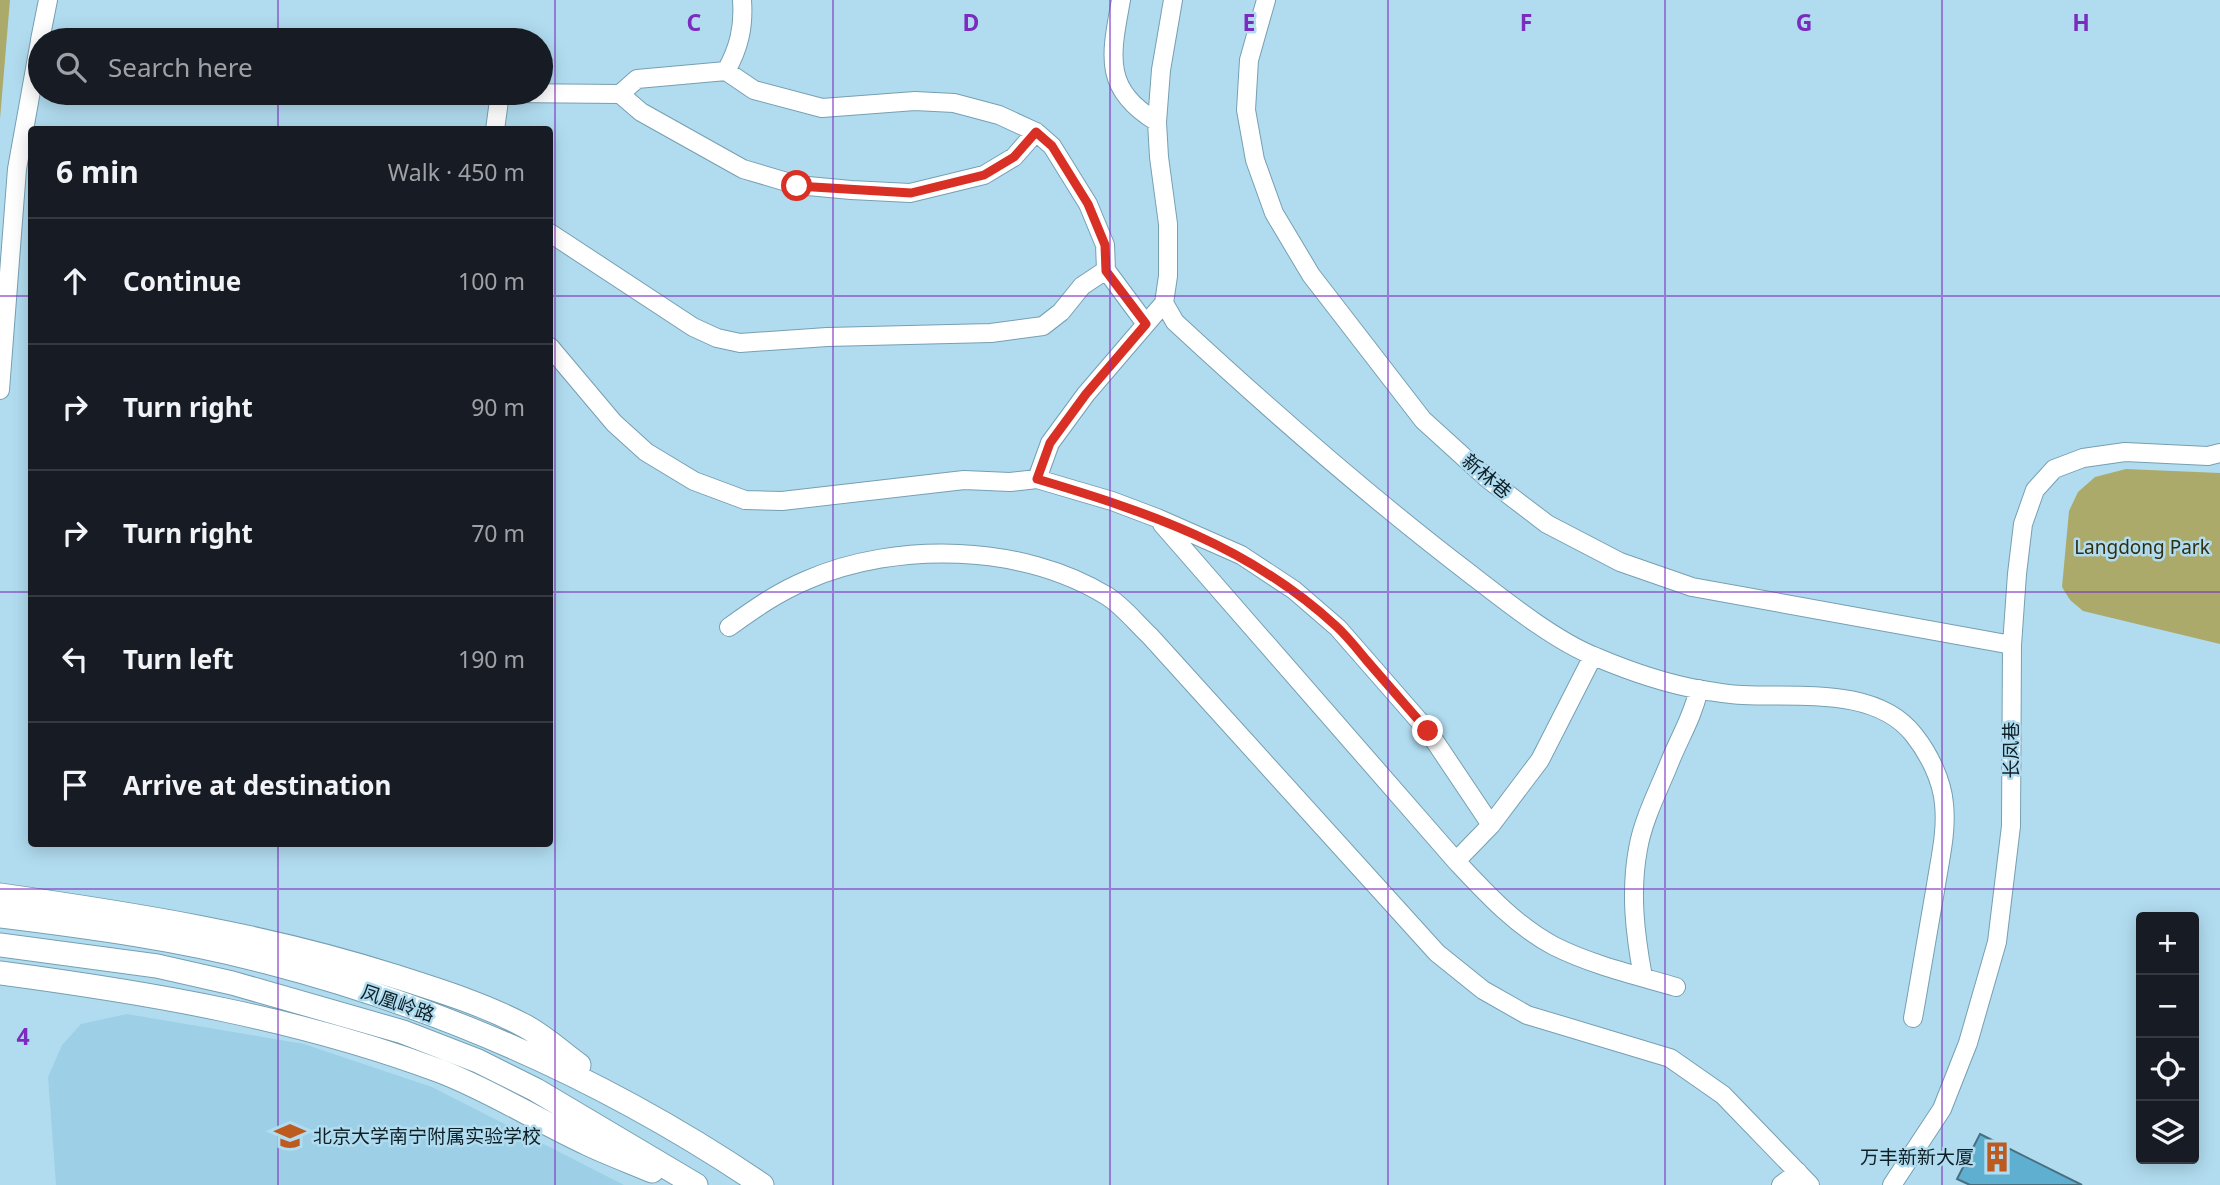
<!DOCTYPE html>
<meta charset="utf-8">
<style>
body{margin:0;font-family:"Noto Sans","Noto Sans SC",sans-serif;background:#242831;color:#f1f3f6}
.controls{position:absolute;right:21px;bottom:21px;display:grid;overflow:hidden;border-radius:7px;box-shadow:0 4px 18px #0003}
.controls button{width:63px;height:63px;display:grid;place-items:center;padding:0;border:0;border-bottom:2px solid #363941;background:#171b24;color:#f1f3f6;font:35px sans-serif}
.stop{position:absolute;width:21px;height:21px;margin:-16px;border:5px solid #d93025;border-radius:50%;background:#fff}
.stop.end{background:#d93025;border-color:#fff;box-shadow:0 2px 7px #0008}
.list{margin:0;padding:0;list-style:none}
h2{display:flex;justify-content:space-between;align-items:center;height:91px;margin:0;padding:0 28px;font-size:30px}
h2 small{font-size:23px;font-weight:400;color:#9ea1a6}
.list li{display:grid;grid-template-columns:46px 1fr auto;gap:21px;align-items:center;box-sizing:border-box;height:126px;padding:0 28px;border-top:2px solid #363941}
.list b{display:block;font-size:26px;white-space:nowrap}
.list em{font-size:23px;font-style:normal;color:#9ea1a6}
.icon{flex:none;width:38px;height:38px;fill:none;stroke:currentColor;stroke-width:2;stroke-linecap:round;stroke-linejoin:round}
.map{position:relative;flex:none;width:2220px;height:1185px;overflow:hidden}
.search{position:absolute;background:#171b24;box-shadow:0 4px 18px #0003;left:28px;top:28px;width:525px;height:77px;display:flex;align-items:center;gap:18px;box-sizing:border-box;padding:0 24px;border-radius:38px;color:#9ea1a6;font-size:26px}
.panel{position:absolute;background:#171b24;box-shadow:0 4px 18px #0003;left:28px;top:126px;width:525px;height:721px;border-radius:7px}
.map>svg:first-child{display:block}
</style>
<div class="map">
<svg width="2220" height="1185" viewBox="0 0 2220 1185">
<rect width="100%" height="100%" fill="#b1dcf0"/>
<path fill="#9dd0e7" d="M127,1014L304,1044L432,1087L624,1185H56L48,1077L62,1045L81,1024Z"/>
<path fill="#acaa6a" d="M0,0H10L0,119Z
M2126,469L2220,473V644L2083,611L2070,600L2062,587L2069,511L2078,492L2095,477Z"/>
<path fill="#5fafd0" stroke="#476f80" stroke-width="2" d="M1980,1134L2082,1185H1970L1957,1179Z"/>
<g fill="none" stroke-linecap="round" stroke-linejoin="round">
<g stroke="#769fb2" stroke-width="20">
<path id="minor" d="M742,0C744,27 739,48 726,71L754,90L822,108L915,101L954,103L999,115L1036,132L1052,146L1088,204L1105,245L1106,270L1146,324
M1121,0C1111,55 1102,89 1157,122
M1173,0L1161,70L1157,122L1159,157L1168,224V276L1164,303L1086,394L1050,443L1037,479L1112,501L1157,518L1241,555L1294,590L1338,628L1428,731L1491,825L1456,861C1485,892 1516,926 1554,946C1592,965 1635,975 1676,987
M1266,0L1249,60L1246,110L1255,160L1274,213L1311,275L1423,420L1488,479L1547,524L1620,562L1692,587L2012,645
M40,40L48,0
M493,93L620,94L641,112L743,169L797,185L851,190L910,193L984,175L1014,157L1036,132
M620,94L637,79L726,71
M495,130L500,93
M550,233L693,327L717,338L740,343L827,337L991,333L1043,326L1061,312L1082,286L1106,270
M1164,303L1175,322C1270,410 1367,495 1469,573C1504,600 1555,641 1596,657C1629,671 1667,684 1702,690C1716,692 1730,695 1743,695C1797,698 1876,686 1914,735C1929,754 1942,780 1944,804C1947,831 1940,859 1936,885C1928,930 1921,974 1913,1018
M550,347L614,423L646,452L694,481L745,500L782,501L964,480L1010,482L1037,479
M0,390L17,169L40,41
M1162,524L1456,861
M729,627C754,609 778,592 807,580C897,541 1022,544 1107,596C1123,606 1136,623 1150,636L1437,953L1483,990L1527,1015L1670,1058L1723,1095L1810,1185
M1491,825L1540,760L1593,656
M1643,977C1635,934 1630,892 1638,849C1643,820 1658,791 1669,764C1680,736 1692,719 1699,689
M1781,1185L1798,1172
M1892,1185L1942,1109L1968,1043L1997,942L2011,826L2012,645L2017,574L2023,524L2035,490L2054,469L2083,458L2125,452L2208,456L2220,453"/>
</g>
<g stroke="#769fb2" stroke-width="25">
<path id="major" d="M0,895C133,914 266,935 394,976C438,990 483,1004 523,1025C543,1035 561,1052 579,1065
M0,916C89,927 179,939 266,962C444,1008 610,1082 762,1185
M0,945L157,966L232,983L403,1032L478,1061L536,1090L696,1185
M0,973C150,993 298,1018 440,1071C492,1091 538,1121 588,1144C609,1154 631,1162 652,1171"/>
</g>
<use href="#minor" stroke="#fff" stroke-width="18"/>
<use href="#major" stroke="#fff" stroke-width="23"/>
</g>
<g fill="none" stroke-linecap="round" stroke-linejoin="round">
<path stroke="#d93025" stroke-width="9" d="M797,186L911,193L984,175L1014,157L1036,132L1052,146L1088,204L1105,245L1106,271L1146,324L1086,394L1050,443L1037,479C1148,512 1249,546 1336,626C1348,637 1358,650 1368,662C1388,685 1408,708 1428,731"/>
</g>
<path fill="none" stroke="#7b2cbf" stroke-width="2" stroke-opacity="0.55" d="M278,0V40M555,0V1185M833,0V1185M1110,0V1185M1388,0V1185M1665,0V1185M1942,0V1185M278,93V130M0,296H32M550,296H2220M0,592H32M550,592H2220M278,844V1185M0,889H2220"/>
<defs>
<g id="school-bare" transform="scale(2.415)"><path d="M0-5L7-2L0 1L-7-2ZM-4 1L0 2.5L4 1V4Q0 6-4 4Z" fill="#bc5a1f" stroke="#b1dcf0" stroke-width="2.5" paint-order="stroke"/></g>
<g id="building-bare" transform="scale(2.415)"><path d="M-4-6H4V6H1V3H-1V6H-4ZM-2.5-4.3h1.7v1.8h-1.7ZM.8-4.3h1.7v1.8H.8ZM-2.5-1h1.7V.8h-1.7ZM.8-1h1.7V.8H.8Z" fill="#bc5a1f" stroke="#b1dcf0" stroke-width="2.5" paint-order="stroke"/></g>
</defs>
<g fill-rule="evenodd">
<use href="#school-bare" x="290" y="1136"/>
<use href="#building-bare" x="1997" y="1157"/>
</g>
<g text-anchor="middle" stroke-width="5" stroke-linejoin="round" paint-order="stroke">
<g font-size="19" fill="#0e1f26" stroke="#b1dcf0">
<text transform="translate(1487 476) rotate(40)" y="7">新林巷</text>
<text transform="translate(2011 750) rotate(-90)" y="7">长凤巷</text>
<text transform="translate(398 1003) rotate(19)" y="7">凤凰岭路</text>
</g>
<g font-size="19" fill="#2f2e0e" stroke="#b1dcf0">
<text x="2142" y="554">Langdong Park</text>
</g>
<g font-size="19" fill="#0e1f26" stroke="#b1dcf0" text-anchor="start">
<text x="313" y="1143">北京大学南宁附属实验学校</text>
<text x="1974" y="1164" text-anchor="end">万丰新新大厦</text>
</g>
</g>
<g font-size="23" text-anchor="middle" font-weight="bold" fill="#7b2cbf" stroke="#b1dcf0" stroke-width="5" stroke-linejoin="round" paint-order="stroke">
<text x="694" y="31">C</text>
<text x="971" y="31">D</text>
<text x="1249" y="31">E</text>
<text x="1526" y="31">F</text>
<text x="1804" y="31">G</text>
<text x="2081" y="31">H</text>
<text x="23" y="1045">4</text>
</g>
</svg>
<div class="controls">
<button>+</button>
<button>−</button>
<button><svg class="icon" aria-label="locate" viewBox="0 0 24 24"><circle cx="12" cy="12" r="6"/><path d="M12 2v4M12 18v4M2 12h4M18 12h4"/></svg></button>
<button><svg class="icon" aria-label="layers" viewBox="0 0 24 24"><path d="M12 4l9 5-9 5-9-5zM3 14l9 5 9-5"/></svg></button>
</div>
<div class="stop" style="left:797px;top:186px"></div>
<div class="stop end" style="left:1428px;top:731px"></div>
<div class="search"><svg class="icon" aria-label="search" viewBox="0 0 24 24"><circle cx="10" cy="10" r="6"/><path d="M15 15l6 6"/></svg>Search here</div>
<section class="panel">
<h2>6 min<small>Walk · 450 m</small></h2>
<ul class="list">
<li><svg class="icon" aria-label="ahead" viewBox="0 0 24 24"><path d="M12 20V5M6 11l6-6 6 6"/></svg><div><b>Continue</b></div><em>100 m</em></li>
<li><svg class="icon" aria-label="right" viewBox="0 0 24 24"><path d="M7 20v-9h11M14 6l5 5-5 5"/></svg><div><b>Turn right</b></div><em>90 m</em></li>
<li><svg class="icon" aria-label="right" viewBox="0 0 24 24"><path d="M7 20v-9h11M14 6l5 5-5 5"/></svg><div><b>Turn right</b></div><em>70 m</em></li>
<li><svg class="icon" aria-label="left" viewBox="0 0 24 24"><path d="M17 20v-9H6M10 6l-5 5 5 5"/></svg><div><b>Turn left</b></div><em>190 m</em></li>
<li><svg class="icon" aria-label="arrive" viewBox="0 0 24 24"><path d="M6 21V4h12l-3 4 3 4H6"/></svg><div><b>Arrive at destination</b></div></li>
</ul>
</section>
</div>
